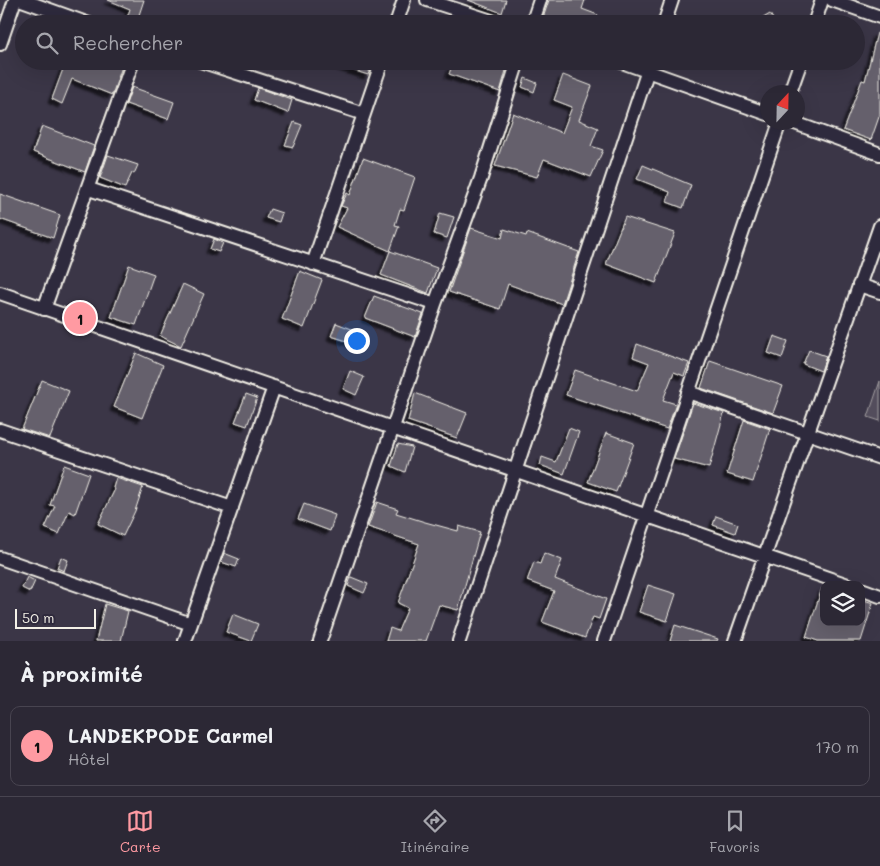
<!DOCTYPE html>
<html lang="fr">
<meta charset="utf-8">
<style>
body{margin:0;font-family:Mali,sans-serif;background:#34303d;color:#f1f3f6}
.controls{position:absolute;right:15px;bottom:15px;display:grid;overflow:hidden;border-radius:10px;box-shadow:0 5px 20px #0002}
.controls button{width:45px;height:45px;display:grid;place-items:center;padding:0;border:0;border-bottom:1px solid #484450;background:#2c2835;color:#f1f3f6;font:25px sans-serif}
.compass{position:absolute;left:760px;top:85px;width:45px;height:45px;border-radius:50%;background:#2c2835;box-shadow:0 5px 20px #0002;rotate:22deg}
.scale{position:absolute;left:15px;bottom:12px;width:81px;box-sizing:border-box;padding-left:5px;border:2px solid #f4f1e8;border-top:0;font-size:14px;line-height:18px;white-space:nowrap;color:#f4f1e8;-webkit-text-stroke:4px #2f2a3d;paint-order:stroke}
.you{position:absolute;left:356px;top:340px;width:18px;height:18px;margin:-12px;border:4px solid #fff;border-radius:50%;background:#1a73e8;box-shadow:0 0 0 8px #1a73e833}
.badge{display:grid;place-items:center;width:32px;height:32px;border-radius:50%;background:#ff9aa2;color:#111;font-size:16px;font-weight:700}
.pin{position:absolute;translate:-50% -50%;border:2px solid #fff;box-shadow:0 1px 5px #0006}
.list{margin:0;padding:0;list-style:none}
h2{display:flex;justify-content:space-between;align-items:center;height:65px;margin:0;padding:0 20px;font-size:21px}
h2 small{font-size:16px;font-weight:400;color:#a6a6ad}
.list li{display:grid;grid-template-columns:32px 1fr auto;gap:15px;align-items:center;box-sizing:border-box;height:80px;margin:0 10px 10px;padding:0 10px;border:1px solid #484450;border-radius:10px}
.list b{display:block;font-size:19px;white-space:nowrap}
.list p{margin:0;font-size:16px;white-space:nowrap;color:#a6a6ad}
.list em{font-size:16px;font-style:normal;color:#a6a6ad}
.icon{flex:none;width:28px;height:28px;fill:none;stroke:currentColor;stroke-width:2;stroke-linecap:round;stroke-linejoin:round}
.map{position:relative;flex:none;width:880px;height:641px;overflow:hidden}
.search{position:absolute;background:#2c2835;box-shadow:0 5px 20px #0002;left:15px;right:15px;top:15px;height:55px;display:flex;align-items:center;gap:12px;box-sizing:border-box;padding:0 18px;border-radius:28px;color:#a6a6ad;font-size:19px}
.sheet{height:155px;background:#2c2835}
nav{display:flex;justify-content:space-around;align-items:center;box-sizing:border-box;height:70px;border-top:1px solid #484450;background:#2c2835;font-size:14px;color:#a6a6ad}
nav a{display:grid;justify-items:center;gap:2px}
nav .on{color:#ff9aa2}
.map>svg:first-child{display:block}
</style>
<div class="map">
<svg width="880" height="641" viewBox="0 0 880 641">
<defs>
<filter id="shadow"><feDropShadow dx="-4" dy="4" stdDeviation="1" flood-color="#0009"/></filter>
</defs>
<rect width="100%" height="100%" fill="#3b3647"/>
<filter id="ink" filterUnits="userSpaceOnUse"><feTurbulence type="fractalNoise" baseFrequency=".02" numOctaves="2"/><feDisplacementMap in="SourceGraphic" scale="10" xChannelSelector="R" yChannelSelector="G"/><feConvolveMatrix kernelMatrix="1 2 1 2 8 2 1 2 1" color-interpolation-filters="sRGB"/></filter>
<g filter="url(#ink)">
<path fill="#534e5c" stroke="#a4a0a2" d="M880,381V421L868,417Z"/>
<path fill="#65616c" stroke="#f4f1e8" filter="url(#shadow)" d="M108,0H144L136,24H125L130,9Z
M468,0H506L502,13Z
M549,0H585L582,9L598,15L595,24H541Z
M770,14L776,24H753Z
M877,33H880V114L871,140L843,130L862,80L865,81Z
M66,61H124L112,95L72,79L62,104L52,99Z
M332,61H373L368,75L331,63Z
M454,61H490L507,67L500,92L449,74Z
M563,75L592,86L579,120L598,128L591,146L603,150L591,177L544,159L537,177L495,166L513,113L562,133L572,107L554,100Z
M525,78L537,83L534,92L522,87Z
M132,87L174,102L168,119L126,104Z
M258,88L292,100L288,113L254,100Z
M294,122L302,125L293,147L285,145Z
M42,126L94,146L85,172L33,152Z
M108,155L138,165L134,174L132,173L125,188L100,178Z
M363,158L415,177L404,210L400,209L395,225L399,226L390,251L337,227L347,208L341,206L347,193L350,195Z
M643,165L691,185L683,208L667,202L670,192L637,179Z
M0,194L60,215L53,238L0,219Z
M270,209L282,213L279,222L266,218Z
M440,213L454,217L447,238L434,234Z
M625,217L675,233L656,283L606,264Z
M471,228L502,238L504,229L526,236L527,233L579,252L562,304L508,284L500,309L449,292Z
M214,239L223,243L219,252L210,249Z
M390,251L437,268L428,293L381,275Z
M129,265L154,274L136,325L111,317Z
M300,271L322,280L304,328L282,319Z
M183,284L204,294L181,346L160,336Z
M374,296L423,314L415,337L365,318Z
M336,323L357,331L353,343L331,336Z
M774,336L788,341L782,358L768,353Z
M637,344L689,363L684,376L674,372L663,400L676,404L667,429L566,395L575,370L637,391L649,363L633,357Z
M809,350L826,356L821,371L803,364Z
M136,353L163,365L142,418L114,407Z
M710,361L783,386L773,413L701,388Z
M350,371L364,377L356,395L343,389Z
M42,380L69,391L50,438L22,429Z
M415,393L467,413L457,438L408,421Z
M246,394L257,398L247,426L235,422Z
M693,403L724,413L709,468L674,459Z
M744,420L770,429L753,482L727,474Z
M569,428L579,432L564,474L540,465L542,457L556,462Z
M606,433L634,443L616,492L588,482Z
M398,444L412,447L405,472L391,466Z
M64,465L89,474L75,514L69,511L59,534L45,528L55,506L50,505Z
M116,478L143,487L135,511L123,536L98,524L115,489L113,488Z
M377,502L398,509L396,513L425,522L458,531L459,526L480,532L458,610L439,605L426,641H386L390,628L398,631L408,608L398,603L419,544L368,527Z
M304,504L335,515L330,531L298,519Z
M716,516L738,524L735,533L713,525Z
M224,553L239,559L236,567L221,562Z
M544,553L562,560L555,579L606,599L599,619L593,617L585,638L542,622L554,591L527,581L534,562L540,564Z
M61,557L68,560L64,571L57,568Z
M27,577L35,581L30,592L22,588Z
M351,577L368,584L364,593L348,586Z
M648,585L676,594L667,621L639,612Z
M822,588L824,622H861V599L873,603L861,641H818L806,637Z
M105,604L128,611L121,641H96Z
M233,614L258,624L251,641L226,632Z
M675,625L718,639L717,641H670Z"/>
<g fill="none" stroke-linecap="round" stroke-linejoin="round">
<g stroke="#f4f1e8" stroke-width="16">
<path id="minor" d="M22,0L89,24
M427,0L501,24
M832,0L880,17
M396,24L404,0
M532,24L540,0
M664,24L672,0
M814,24L822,0
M0,44L15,0
M200,61L364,114
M619,61L768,114
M790,92L801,61
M792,122L880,154
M89,189L435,304
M313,264L382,61
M859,285L880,292
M0,293L848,585
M44,309L133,61
M688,392L880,458
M0,430L232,508
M0,558L191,624
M861,589L880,596
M185,641L274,387
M320,641L435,304L481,178L518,61
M459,641L651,61
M604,641L780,122
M735,641L880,226"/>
</g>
<use href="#minor" stroke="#2f2a3d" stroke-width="12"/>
</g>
</g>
</svg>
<div class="controls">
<button><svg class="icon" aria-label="layers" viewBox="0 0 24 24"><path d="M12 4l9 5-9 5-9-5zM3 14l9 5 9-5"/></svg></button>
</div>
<svg class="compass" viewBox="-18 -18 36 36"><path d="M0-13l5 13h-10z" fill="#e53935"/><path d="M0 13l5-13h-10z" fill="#a6a6ad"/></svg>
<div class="scale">50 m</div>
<div class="you"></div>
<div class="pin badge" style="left:80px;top:318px">1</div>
<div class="search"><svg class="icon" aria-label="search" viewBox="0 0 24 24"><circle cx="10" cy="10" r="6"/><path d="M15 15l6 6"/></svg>Rechercher</div>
</div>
<section class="sheet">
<h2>À proximité<small></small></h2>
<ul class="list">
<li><span class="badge">1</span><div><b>LANDEKPODE Carmel</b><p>Hôtel</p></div><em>170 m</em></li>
</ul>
</section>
<nav>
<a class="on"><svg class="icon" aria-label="map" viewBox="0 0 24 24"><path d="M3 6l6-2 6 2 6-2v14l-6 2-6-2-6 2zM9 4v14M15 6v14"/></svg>Carte</a>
<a><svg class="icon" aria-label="directions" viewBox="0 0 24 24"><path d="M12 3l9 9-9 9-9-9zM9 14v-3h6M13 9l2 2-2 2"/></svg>Itinéraire</a>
<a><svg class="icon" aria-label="saved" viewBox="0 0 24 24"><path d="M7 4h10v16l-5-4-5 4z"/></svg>Favoris</a>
</nav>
